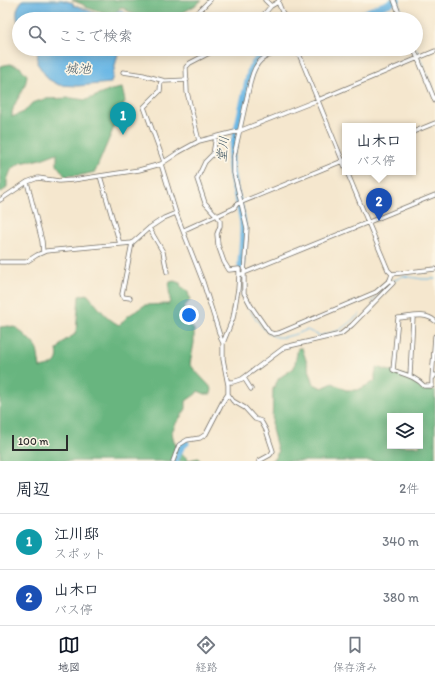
<!DOCTYPE html>
<html lang="ja">
<meta charset="utf-8">
<style>
body{margin:0;font-family:Itim,"Klee One",sans-serif;background:#f2f2f3;color:#1f2937}
.controls{position:absolute;right:12px;bottom:12px;display:grid;overflow:hidden;border-radius:0px;box-shadow:0 2px 10px #0003}
.controls button{width:36px;height:36px;display:grid;place-items:center;padding:0;border:0;border-bottom:1px solid #e0e1e3;background:#fff;color:#1f2937;font:20px sans-serif}
.scale{position:absolute;left:12px;bottom:10px;width:56px;box-sizing:border-box;padding-left:4px;border:2px solid #2b2b2b;border-top:0;font-size:11px;line-height:14px;white-space:nowrap;color:#2b2b2b;-webkit-text-stroke:3px #fcf5e5;paint-order:stroke}
.you{position:absolute;left:189px;top:315px;width:14px;height:14px;margin:-10px;border:3px solid #fff;border-radius:50%;background:#1a73e8;box-shadow:0 0 0 6px #1a73e833}
.badge{display:grid;place-items:center;width:26px;height:26px;border-radius:50%;background:#111827;color:#fff;font-size:13px;font-weight:700}
.pin{position:absolute;translate:-50% -33px;filter:drop-shadow(0 1px 2px #0008)}
.pin::after{content:'';position:absolute;top:21px;width:14px;height:12px;background:inherit;clip-path:polygon(0 0,100% 0,50% 100%)}
.popup{position:absolute;left:342px;top:123px;width:74px;height:52px;box-sizing:border-box;display:grid;place-content:center;border-radius:0px;background:#fff;filter:drop-shadow(0 1px 3px #0005);font-size:13px;white-space:nowrap;color:#747a83}
.popup b{font-size:15px;color:#1f2937}
.popup::after{content:'';position:absolute;left:50%;top:100%;margin-left:-8px;border:8px solid transparent;border-top-color:#fff}
.list{margin:0;padding:0;list-style:none}
h2{display:flex;justify-content:space-between;align-items:center;height:52px;margin:0;padding:0 16px;font-size:17px}
h2 small{font-size:13px;font-weight:400;color:#747a83}
.list li{display:grid;grid-template-columns:26px 1fr auto;gap:12px;align-items:center;box-sizing:border-box;height:56px;padding:0 16px;border-top:1px solid #e0e1e3}
.list b{display:block;font-size:15px;white-space:nowrap}
.list p{margin:0;font-size:13px;white-space:nowrap;color:#747a83}
.list em{font-size:13px;font-style:normal;color:#747a83}
.icon{flex:none;width:22px;height:22px;fill:none;stroke:currentColor;stroke-width:2;stroke-linecap:round;stroke-linejoin:round}
.map{position:relative;flex:none;width:435px;height:461px;overflow:hidden}
.search{position:absolute;background:#fff;box-shadow:0 2px 10px #0003;left:12px;right:12px;top:12px;height:44px;display:flex;align-items:center;gap:10px;box-sizing:border-box;padding:0 14px;border-radius:22px;color:#747a83;font-size:15px}
.sheet{height:164px;background:#fff}
nav{display:flex;justify-content:space-around;align-items:center;box-sizing:border-box;height:56px;border-top:1px solid #e0e1e3;background:#fff;font-size:11px;color:#747a83}
nav a{display:grid;justify-items:center;gap:2px}
nav .on{color:#111827}
.map>svg:first-child{display:block}
</style>
<div class="map">
<svg width="435" height="461" viewBox="0 0 435 461">
<rect width="100%" height="100%" fill="#fcf5e5"/>
<filter id="ink" filterUnits="userSpaceOnUse"><feTurbulence type="fractalNoise" baseFrequency=".025" numOctaves="2"/><feDisplacementMap in="SourceGraphic" scale="8" xChannelSelector="R" yChannelSelector="G"/><feConvolveMatrix kernelMatrix="1 2 1 2 8 2 1 2 1" color-interpolation-filters="sRGB"/></filter>
<filter id="wash" filterUnits="userSpaceOnUse"><feTurbulence type="fractalNoise" baseFrequency=".012" numOctaves="4" result="noise"/><feDisplacementMap in="SourceGraphic" scale="16" xChannelSelector="R" yChannelSelector="G"/><feGaussianBlur stdDeviation="0.9" result="paint"/><feColorMatrix in="noise" values="0 0 0 0 0 0 0 0 0 0 0 0 0 0 0 0 0 1.4 0 .05"/><feComposite in="paint" operator="in"/></filter>
<g filter="url(#wash)">
<rect width="100%" height="100%" fill="#f5e7ce"/>
<path fill="#67b57f" stroke="#497055" fill-rule="evenodd" d="M72,0H202L196,5L182,13L170,17L135,15L121,7L113,15H109L85,7L84,5Z
M10,64L20,67L27,75C26,93 11,102 12,117L24,112L32,103L45,99L71,98L86,100L111,90L122,88L125,101L95,172L82,175L65,176L57,165V153L41,159L20,163L11,170L7,180V188L0,193V66Z
M174,281L180,283L181,287L188,292L190,300L184,307L188,322L194,330V343L190,364C196,373 205,380 212,389L211,394H205L198,391L196,394L186,401V409L175,425L174,428L172,431C173,444 179,452 189,460L198,458L201,461H0V327L9,326L17,328L31,341L37,348L40,368C52,366 60,363 57,350L64,341L74,335L76,332L79,296L87,294C97,305 105,318 119,325L128,316L145,305L169,304C172,296 167,290 170,282Z
M298,348H302L314,384L322,388L333,383L346,390H358L375,381V374L377,367L409,377L424,389L435,390V461H270L275,458L278,452L272,429L273,389L279,378L294,368ZM390,416H420V446H390Z"/>
<path fill="#6cb8e5" stroke="#4c7288" d="M23,0H62L73,3L74,6H77C89,10 102,18 114,18C116,14 117,10 122,10L126,14L125,19H19V26C16,16 15,8 23,0Z
M38,49H119L111,83L78,86L59,85L48,79L37,63Z"/>
<g fill="none" stroke-linecap="round" stroke-linejoin="round">
<path stroke="#6cb8e5" stroke-width="1" d="M396,0L400,6L405,19
M416,48L435,95
M241,266C241,275 240,286 242,294C246,306 264,335 277,337C287,338 298,333 307,330L320,336L340,330L360,314
M393,281L403,276L422,279H435
M372,302L388,286"/>
<path stroke="#6cb8e5" stroke-width="7" d="M350,19L397,0
M241,266C241,250 245,232 242,217C238,196 229,177 231,156L251,68L259,57L276,49
M175,461L182,445L186,443"/>
</g>
</g>
<g filter="url(#ink)">
<g fill="none" stroke-linecap="round" stroke-linejoin="round">
<g stroke="#726d64" stroke-width="5">
<path id="minor" d="M265,0L271,6
M279,0L278,2L285,19
M394,0L401,19
M186,19L197,13L210,0
M260,19L271,6L278,2
M285,49C265,57 257,57 251,79L234,156V173L247,228L244,274V293L251,306L269,332L274,334L279,333L376,292L390,280L392,274
M297,49L345,167
M414,49L435,101
M123,72L143,75L165,81L187,80
M161,80L160,91L144,107L164,162
M413,132L435,123
M216,137L213,154L205,162L197,179L205,203L218,217L220,221V226L217,234L218,245L224,262L229,270L239,269V275
M199,141L187,92L186,67L190,63L217,49
M161,164L176,213L203,282L221,339L223,343
M347,172L388,270L392,274L435,269
M100,176L120,244
M27,182L42,241L43,252
M0,200L27,182L38,178L59,181L73,180L139,170L161,164L179,152L199,141L239,131L318,100L435,51
M217,216L234,208L237,204L345,160
M149,228L163,252L167,272
M184,230L217,215
M0,262H26L37,255L46,251L132,243L149,228L164,218L176,213
M130,298L123,297L122,294L132,243
M435,321C425,312 411,317 398,318L393,370C405,375 415,376 424,386H432V379L435,375
M410,375L413,317
M244,378L251,389
M432,379L435,336
M228,382H233L242,379L285,347L341,334L352,325L393,283L390,280
M228,394L233,401L245,408L255,419L261,421L266,430L273,451L270,455L259,461
M173,461L179,445L187,440L200,438L206,434L222,403L228,394V385L223,359V343L233,318L238,289L239,275L435,195"/>
</g>
<use href="#minor" stroke="#fff" stroke-width="3.5"/>
</g>
</g>
<g text-anchor="middle" stroke-width="3.5" stroke-linejoin="round" paint-order="stroke">
<g font-size="13" font-style="italic" fill="#3e5563" stroke="#fcf5e5">
<text x="78" y="73">城池</text>
<text transform="translate(222 149) rotate(-83)" y="5">堂川</text>
</g>
</g>
</svg>
<div class="controls">
<button><svg class="icon" aria-label="layers" viewBox="0 0 24 24"><path d="M12 4l9 5-9 5-9-5zM3 14l9 5 9-5"/></svg></button>
</div>
<div class="scale">100 m</div>
<div class="you"></div>
<div class="pin badge" style="left:123px;top:135px;background:#0f9aa8">1</div>
<div class="pin badge" style="left:379px;top:221px;background:#1a4fb4">2</div>
<div class="popup"><b>山木口</b>バス停</div>
<div class="search"><svg class="icon" aria-label="search" viewBox="0 0 24 24"><circle cx="10" cy="10" r="6"/><path d="M15 15l6 6"/></svg>ここで検索</div>
</div>
<section class="sheet">
<h2>周辺<small>2件</small></h2>
<ul class="list">
<li><span class="badge" style="background:#0f9aa8">1</span><div><b>江川邸</b><p>スポット</p></div><em>340 m</em></li>
<li><span class="badge" style="background:#1a4fb4">2</span><div><b>山木口</b><p>バス停</p></div><em>380 m</em></li>
</ul>
</section>
<nav>
<a class="on"><svg class="icon" aria-label="map" viewBox="0 0 24 24"><path d="M3 6l6-2 6 2 6-2v14l-6 2-6-2-6 2zM9 4v14M15 6v14"/></svg>地図</a>
<a><svg class="icon" aria-label="directions" viewBox="0 0 24 24"><path d="M12 3l9 9-9 9-9-9zM9 14v-3h6M13 9l2 2-2 2"/></svg>経路</a>
<a><svg class="icon" aria-label="saved" viewBox="0 0 24 24"><path d="M7 4h10v16l-5-4-5 4z"/></svg>保存済み</a>
</nav>
